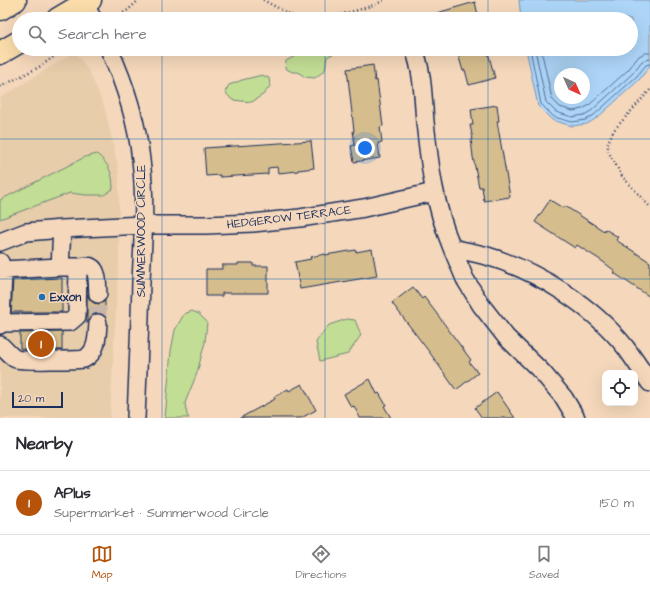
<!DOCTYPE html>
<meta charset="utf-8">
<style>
body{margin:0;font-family:"Architects Daughter",sans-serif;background:#f2f2f3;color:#2b2b33}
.controls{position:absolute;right:12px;bottom:12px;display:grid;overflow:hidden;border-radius:8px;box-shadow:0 4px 16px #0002}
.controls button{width:36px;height:36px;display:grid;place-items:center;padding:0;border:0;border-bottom:1px solid #e1e1e2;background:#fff;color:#2b2b33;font:20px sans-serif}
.compass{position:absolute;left:554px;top:68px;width:36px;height:36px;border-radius:50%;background:#fff;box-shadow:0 4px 16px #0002;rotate:135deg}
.scale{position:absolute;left:12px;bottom:10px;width:51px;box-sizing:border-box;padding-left:4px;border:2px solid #1b2f5e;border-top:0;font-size:11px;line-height:14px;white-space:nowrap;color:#1b2f5e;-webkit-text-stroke:3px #f5d8bb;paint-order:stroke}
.you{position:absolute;left:365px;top:148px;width:14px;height:14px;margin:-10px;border:3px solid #fff;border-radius:50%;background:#1a73e8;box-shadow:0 0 0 6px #1a73e833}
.badge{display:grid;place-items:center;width:26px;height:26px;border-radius:50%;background:#b45309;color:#fff;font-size:13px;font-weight:700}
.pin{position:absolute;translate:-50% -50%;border:2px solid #fff;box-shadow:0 1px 4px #0006}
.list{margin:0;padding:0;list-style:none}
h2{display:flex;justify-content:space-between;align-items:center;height:52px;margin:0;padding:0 16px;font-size:17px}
h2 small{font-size:13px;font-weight:400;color:#7c7c81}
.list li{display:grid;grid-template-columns:26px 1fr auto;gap:12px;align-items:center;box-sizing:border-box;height:64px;padding:0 16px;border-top:1px solid #e1e1e2}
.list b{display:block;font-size:15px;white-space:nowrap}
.list p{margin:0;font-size:13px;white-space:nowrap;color:#7c7c81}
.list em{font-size:13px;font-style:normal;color:#7c7c81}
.icon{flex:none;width:22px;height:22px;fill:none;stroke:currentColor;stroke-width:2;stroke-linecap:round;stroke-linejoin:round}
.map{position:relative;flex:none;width:650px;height:418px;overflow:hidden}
.search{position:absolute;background:#fff;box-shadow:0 4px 16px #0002;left:12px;right:12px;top:12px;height:44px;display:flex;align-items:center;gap:10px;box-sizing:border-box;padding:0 14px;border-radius:22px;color:#7c7c81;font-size:15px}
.sheet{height:116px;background:#fff}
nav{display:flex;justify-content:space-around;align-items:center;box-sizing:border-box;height:56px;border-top:1px solid #e1e1e2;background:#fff;font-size:11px;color:#7c7c81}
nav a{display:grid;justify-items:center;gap:2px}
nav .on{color:#b45309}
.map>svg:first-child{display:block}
</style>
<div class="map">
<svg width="650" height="418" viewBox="0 0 650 418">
<rect width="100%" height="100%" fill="#f5d8bb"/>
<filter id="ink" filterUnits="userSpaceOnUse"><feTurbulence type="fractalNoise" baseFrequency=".025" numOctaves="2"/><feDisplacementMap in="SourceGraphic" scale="8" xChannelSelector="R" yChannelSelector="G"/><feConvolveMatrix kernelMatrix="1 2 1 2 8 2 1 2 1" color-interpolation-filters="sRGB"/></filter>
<g filter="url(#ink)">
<path fill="#e8cdab" d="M75,52L89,71L105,108L119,172V259L110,418H0V98Z"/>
<path fill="#c2dd94" stroke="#6e8679" d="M308,49H342L327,57L325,70L315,78L305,77L298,72H292L285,68L286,61Z
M262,75L269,78L270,86L264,94L252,102L232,100L225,92L229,85L242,80Z
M97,154C109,164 113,174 113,189L104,195H86L70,193L0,219V200L85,157Z
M192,311L199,314L207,322L205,342L197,373L185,403L187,415L189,418H165L171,351L175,330L184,314Z
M347,319L355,320L361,335L348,354L320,361L316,342L329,325Z"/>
<path fill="#add5f7" stroke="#7393ba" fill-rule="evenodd" d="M519,0H650V66L639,80L597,118L587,124L572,126L552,120L538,106L526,49H631V19H521ZM560,74H584V98H560Z"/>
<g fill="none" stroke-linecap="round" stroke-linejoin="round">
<path stroke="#55719b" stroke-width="1" d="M530,49L541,104L554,117L572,122L586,120L594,115L636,77L646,65L650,64
M535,49L546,102L556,112L572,117L584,115L591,111L632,74L642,61L650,59
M541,49L552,99L560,107L573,111L582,109L588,106L628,70L639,56L645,53H650"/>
</g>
<path fill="#d6bd8d" stroke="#1b2f5e" d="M475,2L479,19H430V15Z
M459,49H487L495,78L469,85L465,70L463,71L458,54H461Z
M373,65L375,81L377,80L383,126L380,127L382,142L378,143L380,158L354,162L351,146L355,145L353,131H354L347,69Z
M497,105L499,121H497L510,197L484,201L482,187H479L473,157L471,140H473L470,125H473L471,109Z
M311,141L314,168L298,170V171L278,173L277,167L268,168V174L220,177V175L206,176L204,148Z
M550,200L563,208L565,206L604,231L605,229L618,237L616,240L650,262V297L614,273L615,271L602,261L577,245L575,248L535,222Z
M372,249L377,276L300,289L295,262L311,259L310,257L325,254V255L356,250V252Z
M238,263H253V266H268V293H222V296H206V269H222V265H238Z
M62,278V312H11L13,280Z
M413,287L422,299L424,297L434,310L471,360L469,362L478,373L456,390L430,353L392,303Z
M87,294L90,300L94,303L99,304L105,301V316L99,313L94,314L90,317L87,323Z
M62,332V350L20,349V333Z
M370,379L377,394L379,393L386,405L384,406L391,418H360L354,406L351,407L344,394Z
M302,384L316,410L301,418H240L275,399L274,397L288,389L289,391Z
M497,392L515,418H482L475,408Z"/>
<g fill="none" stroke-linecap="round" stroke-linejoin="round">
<path stroke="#c9b6a8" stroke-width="17" stroke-dasharray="17 8" stroke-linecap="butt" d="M98,323V294"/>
<g stroke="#1b2f5e" stroke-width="20">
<path id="minor" d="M82,0L93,19
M109,49C125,84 137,122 141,160C146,200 143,241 141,281C140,327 138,372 136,418
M414,49C423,72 423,98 425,122C430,168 434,204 452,248
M0,242L26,232L62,229L143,225H206L253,223L300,218L364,208L434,192
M0,262L3,270L1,323L0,325
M78,267C82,267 88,265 91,267C99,271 97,287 98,294
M3,270L60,267L62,229
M1,323L70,322L77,316L78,267H60
M0,345C5,349 11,357 16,359C21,361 80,360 84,359C98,352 97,335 98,323
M576,418L564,398L542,372L506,337L481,305L465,279L452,248C464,251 476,253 487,256C538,271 593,306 626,348C634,359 642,371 650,383"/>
</g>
<g stroke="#1b2f5e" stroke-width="25">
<path id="major" d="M0,9L15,0
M58,19L90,0
M0,53L19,42"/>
</g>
<path stroke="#1b2f5e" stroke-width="2.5" stroke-dasharray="1 3" stroke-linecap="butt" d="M263,0L297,18L306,19
M113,19L128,10L139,0
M317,19C339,15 364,10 385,0
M0,87L41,66L64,49
M650,90L614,130L608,142V151L622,176L650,207"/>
<use href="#minor" stroke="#f5d8bb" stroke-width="17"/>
<use href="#major" stroke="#fbddab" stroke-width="22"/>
</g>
</g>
<path fill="none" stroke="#1f6fb2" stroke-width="1" stroke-opacity="0.55" d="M162,0V19M325,0V19M488,0V19M162,49V418M325,49V418M488,49V418M0,139H650M0,279H650"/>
<circle fill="#1f6fb2" stroke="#f5d8bb" stroke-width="1.5" cx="42" cy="297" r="4"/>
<g text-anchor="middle" stroke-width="3" stroke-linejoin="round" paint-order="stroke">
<g font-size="12" fill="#1b2f5e" stroke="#f5d8bb">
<text transform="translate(289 217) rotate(-7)" y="4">HEDGEROW TERRACE</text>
<text transform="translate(141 231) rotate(-90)" y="4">SUMMERWOOD CIRCLE</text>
</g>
<g font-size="12" font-weight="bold" fill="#1b2f5e" stroke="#f5d8bb" text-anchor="start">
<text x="50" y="301">Exxon</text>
</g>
</g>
</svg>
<div class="controls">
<button><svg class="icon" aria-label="locate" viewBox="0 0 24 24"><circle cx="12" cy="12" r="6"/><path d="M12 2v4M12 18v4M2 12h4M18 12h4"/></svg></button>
</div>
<svg class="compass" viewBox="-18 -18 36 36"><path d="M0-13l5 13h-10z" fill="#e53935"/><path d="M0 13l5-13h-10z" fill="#7c7c81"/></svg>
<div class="scale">20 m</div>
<div class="you"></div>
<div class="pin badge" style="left:41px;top:344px">1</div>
<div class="search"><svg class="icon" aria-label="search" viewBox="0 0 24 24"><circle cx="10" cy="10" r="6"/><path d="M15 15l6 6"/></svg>Search here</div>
</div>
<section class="sheet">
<h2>Nearby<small></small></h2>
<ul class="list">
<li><span class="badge">1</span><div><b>APlus</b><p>Supermarket · Summerwood Circle</p></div><em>150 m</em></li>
</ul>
</section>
<nav>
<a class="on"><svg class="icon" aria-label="map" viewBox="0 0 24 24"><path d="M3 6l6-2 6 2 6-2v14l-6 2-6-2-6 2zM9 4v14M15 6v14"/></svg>Map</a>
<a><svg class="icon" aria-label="directions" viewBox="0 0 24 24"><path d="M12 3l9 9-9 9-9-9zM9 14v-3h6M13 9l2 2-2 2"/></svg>Directions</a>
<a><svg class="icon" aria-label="saved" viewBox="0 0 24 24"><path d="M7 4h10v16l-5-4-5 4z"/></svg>Saved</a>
</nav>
